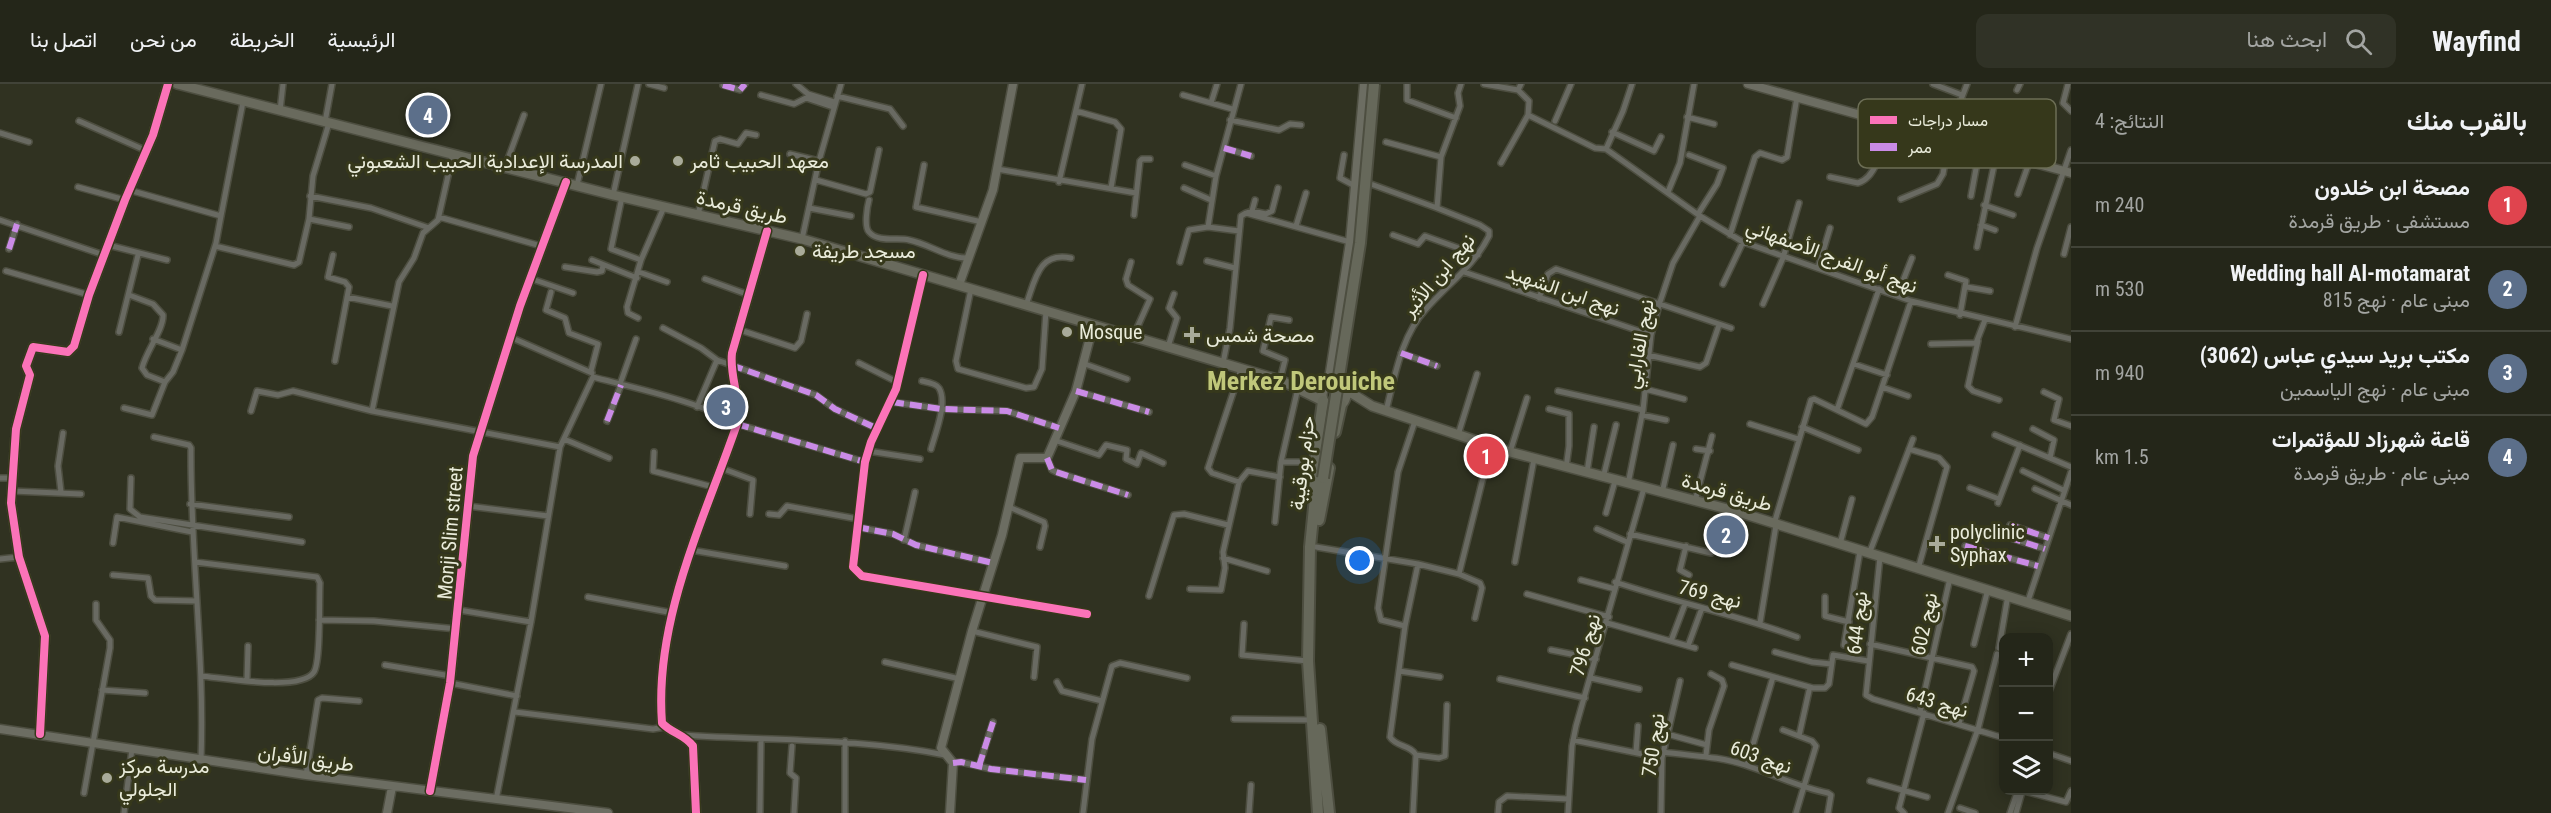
<!DOCTYPE html>
<html lang="ar">
<meta charset="utf-8">
<style>
body{margin:0;font-family:"Roboto Condensed",Vazirmatn,sans-serif;background:#303226;color:#f1f3f6;direction:rtl}
.controls{position:absolute;right:18px;bottom:18px;display:grid;overflow:hidden;border-radius:12px;box-shadow:0 3px 15px #0003}
.controls button{width:54px;height:54px;display:grid;place-items:center;padding:0;border:0;border-bottom:2px solid #414338;background:#242619;color:#f1f3f6;font:30px sans-serif}
.you{position:absolute;left:1360px;top:477px;width:21px;height:21px;margin:-15px;border:4px solid #fff;border-radius:50%;background:#1a73e8;box-shadow:0 0 0 9px #1a73e833}
.badge{display:grid;place-items:center;width:39px;height:39px;border-radius:50%;background:#a9ab9a;color:#fff;font-size:20px;font-weight:700}
.pin{position:absolute;translate:-50% -50%;border:3px solid #fff;box-shadow:0 2px 6px #0006}
.list{margin:0;padding:0;list-style:none}
h2{display:flex;justify-content:space-between;align-items:center;height:78px;margin:0;padding:0 24px;font-size:26px}
h2 small{font-size:20px;font-weight:400;color:#a3a5a2}
.list li{display:grid;grid-template-columns:39px 1fr auto;gap:18px;align-items:center;box-sizing:border-box;height:84px;padding:0 24px;border-top:2px solid #414338}
.list b{display:block;font-size:22px;white-space:nowrap}
.list p{margin:0;font-size:20px;white-space:nowrap;color:#a3a5a2}
.list em{font-size:20px;font-style:normal;color:#a3a5a2}
.icon{flex:none;width:33px;height:33px;fill:none;stroke:currentColor;stroke-width:2;stroke-linecap:round;stroke-linejoin:round}
.map{position:relative;flex:none;width:2071px;height:729px;overflow:hidden;direction:ltr}
header{display:flex;align-items:center;gap:36px;box-sizing:border-box;height:84px;padding:0 30px;background:#242619;border-bottom:2px solid #414338}
header strong{font-size:28px}
nav{display:flex;gap:33px;margin-inline-start:auto;font-size:21px}
.search{width:420px;height:54px;background:#303226;display:flex;align-items:center;gap:15px;box-sizing:border-box;padding:0 21px;border-radius:12px;color:#a3a5a2;font-size:22px}
main{display:flex}
aside{flex:1;background:#242619}
.map>svg:first-child{display:block}
</style>
<header>
<strong>Wayfind</strong>
<div class="search"><svg class="icon" aria-label="search" viewBox="0 0 24 24"><circle cx="10" cy="10" r="6"/><path d="M15 15l6 6"/></svg>ابحث هنا</div>
<nav><a>الرئيسية</a><a>الخريطة</a><a>من نحن</a><a>اتصل بنا</a></nav>
</header>
<main>
<aside>
<h2>بالقرب منك<small>النتائج: 4</small></h2>
<ul class="list">
<li><span class="badge" style="background:#e0444e">1</span><div><b>مصحة ابن خلدون</b><p>مستشفى · طريق قرمدة</p></div><em>240 m</em></li>
<li><span class="badge" style="background:#5c6f8a">2</span><div><b>Wedding hall Al-motamarat</b><p>مبنى عام · نهج 815</p></div><em>530 m</em></li>
<li><span class="badge" style="background:#5c6f8a">3</span><div><b>مكتب بريد سيدي عباس (3062)</b><p>مبنى عام · نهج الياسمين</p></div><em>940 m</em></li>
<li><span class="badge" style="background:#5c6f8a">4</span><div><b>قاعة شهرزاد للمؤتمرات</b><p>مبنى عام · طريق قرمدة</p></div><em>1.5 km</em></li>
</ul>
</aside>
<div class="map">
<svg width="2071" height="729" viewBox="0 0 2071 729">
<rect width="100%" height="100%" fill="#303221"/>
<g fill="none" stroke-linecap="round" stroke-linejoin="round">
<g stroke="#4d4e40" stroke-width="8">
<path id="street" d="M649,0L664,4
M796,0L808,10L834,18
M1407,0V16L1456,34
M1484,0L1518,6L1521,0
M1933,0L1962,11
M2068,0L2063,19L2071,27
M723,1L740,6L745,0
M2017,6L2020,0
M761,11L794,20L806,14L833,23
M1183,11L1232,25
M837,12L890,25L903,42
M1211,19L1217,0
M280,27L283,0
M1076,27L1115,38L1121,45L1111,104
M1528,31L1595,64L1606,65
M1687,33L1714,40
M1230,36L1279,46L1290,40L1301,41
M79,37L147,67
M1555,37L1571,0
M325,38L332,0
M1612,48L1654,67L1661,53
M0,49L29,58
M1946,54L1967,0
M1386,58L1441,73
M1224,64L1251,72
M1606,65L1700,132L1743,158L1911,217L2071,255
M1606,65L1623,27L1632,0
M790,70L819,77
M1344,71L1340,94L1355,102
M1689,71L1723,84L1717,100L1698,130
M1501,79L1528,31L1529,17L1518,6
M924,81L916,123L982,138
M1185,81L1216,92
M505,83L524,31
M997,85L1136,109
M1830,93L1858,99C1879,93 1883,56 1888,38
M816,96L866,110L870,108L879,66
M1059,98L1082,0
M1368,99L1437,124
M577,101L601,0
M78,103L125,116
M1184,104L1211,116
M129,106L221,132L243,18
M1668,108L1680,79L1694,0
M2018,110L2030,76
M613,111L638,0
M310,112L371,124L429,144
M1971,112L1980,63
M622,113L611,165L641,176
M1901,115L1937,100L1943,90L1949,55
M869,116C867,123 864,143 869,148C878,159 899,153 909,156C929,160 947,174 967,174
M1984,121L2013,131
M809,124L851,132
M1252,127L1255,116
M1246,129L1252,127L1266,130L1272,127L1278,104
M698,131L715,57L720,55L738,60L746,49L756,51
M1134,131L1140,77L1142,75H1150
M439,133L541,162
M309,135L349,143
M0,136L104,171
M1981,141L1995,146
M1296,142L1306,109
M1239,147L1208,143L1216,92L1241,0
M1393,151L1418,160L1425,152L1478,171
M1730,151L1755,73L1760,69L1782,76L1787,73L1797,13
M802,155L819,77L841,0
M108,161L167,176
M215,162L294,181L299,178L309,135L313,92L329,39
M1977,163L1997,67
M9,165L17,140
M2064,170L2071,143
M333,171L328,193L345,198L349,203L335,277
M592,176L637,194
M1207,177L1235,184
M1131,178L1126,195L1128,201L1150,215L1133,253
M1180,178L1189,146L1208,143
M565,183L597,188L602,187L603,181
M1818,184L1830,144
M6,187L89,211
M639,188L667,198
M1464,188L1651,251
M923,191L896,305L871,358L865,378L853,483L862,492L1087,530
M1948,191L1966,197L1960,231
M529,194L573,209
M705,195L749,211
M1723,200L1743,158
M1967,203L1990,207
M971,205L956,277L958,285L1026,304L1034,303L1042,285L1046,227
M551,208L546,226L565,234L569,249L598,260L591,287
M1897,212L1912,174
M347,213L392,222
M1539,214L1548,190L1556,185L1731,244
M1763,220L1783,174L1799,119
M1026,221C1035,197 1038,167 1071,174
M638,234L628,229L627,223L641,176L664,123
M2015,243L2037,164L2071,66
M663,244L701,264L717,276
M737,245L795,264L801,257L807,230
M119,248L138,171
M510,253L592,289
M153,255L182,266L173,288L165,298
M1978,257L1968,302L1973,307L1999,316
M1931,260L1976,259L1985,236
M1168,263L1177,234L1169,224L1174,210
M182,266L216,159L221,132
M1401,269L1437,282
M1648,271L1700,283L1706,279L1719,241
M859,279L897,298
M1223,279L1230,244L1241,132L1246,129L1350,158
M1085,280L1127,295
M1854,280L1887,291
M1241,285L1208,384L1212,389L1239,398L1248,387L1280,393
M593,293C631,303 705,319 737,340L865,378
M1280,296L1285,276L1263,267L1271,233L1289,236
M922,297C927,298 937,300 939,304C948,319 935,350 931,365
M620,300L636,255
M1882,303L1908,312
M1645,305L1684,315
M1076,307L1149,328
M1558,307L1643,326
M2044,308L2059,315L2054,336L2071,342
M892,318L942,325L1007,327L1059,344
M697,323L717,276L816,311L835,325L878,345
M124,324L152,331L165,298L147,291L142,284C146,267 164,245 163,231L153,220L129,211
M1549,325L1569,330V362L1566,384
M1837,326L1879,205
M251,327L257,307L278,311L293,307L372,327L560,363
M372,327L399,198L414,174L423,149L438,136L453,70
M1386,327C1395,292 1401,252 1426,225C1448,200 1474,182 1489,152V147L1480,141L1437,124L1441,73L1460,22L1458,9L1461,0
M1642,331L1666,336
M607,337L621,301
M1750,340L1798,355
M1802,343L1858,366
M2033,345L2054,356L2050,374
M1458,351L1477,290
M1995,351L2071,383
M154,353L189,361L191,364C190,468 205,572 201,676
M564,355L609,374
M1054,356L1099,371L1106,361L1127,366L1126,375L1137,380L1141,369L1163,379
M1696,365L1710,367
M1909,365L1939,374L1947,383L1918,485
M868,367L920,375
M654,368L653,387L713,403
M1510,368L1527,314
M1047,374L1052,386L1056,388L1128,411
M1281,378H1314
M721,384L753,396L750,430
M2023,387L2063,406
M1587,388L1594,343
M0,394H13
M131,394L130,425L140,433L302,458
M1603,394L1616,341
M1628,400L1643,326L1651,251L1659,221L1673,179L1700,132
M1970,404L1999,415
M2035,405L2071,421
M12,407L81,410
M61,408L58,382L63,349
M1662,409L1673,361
M1695,417L1712,352
M1998,419L2020,361
M190,420L289,433
M468,422L548,432
M1009,423L1044,438L1045,442L1040,463
M1606,429L1615,397
M769,430L779,431L787,422L858,435
M1275,438L1281,378L1298,304
M1774,440L1811,316L1814,315L1866,340L1872,333L1911,217
M2010,441L2049,454
M857,443L893,450L916,461L993,479
M1597,445L1627,458
M1992,448L2045,465
M1630,450L1711,469
M904,456L915,408
M113,459L117,433L192,448
M1840,460L1852,415
M1686,462L1680,486L1689,491
M1965,462L2038,482
M1316,463L1418,480L1405,542
M691,466L785,482
M1869,470L1913,355
M1880,473L1866,611L1873,615L2004,654
M1223,474L1267,487
M0,475L19,473
M195,478L317,493L320,499C319,516 321,577 314,588C301,608 224,594 201,592
M1515,478L1534,375
M1418,480L1459,490L1480,499L1482,504L1475,534
M1459,490L1491,362
M113,491L148,494L151,512L155,516L197,517
M1581,496L1615,505
M1615,498C1675,518 1737,531 1797,553
M1190,505L1221,506L1225,484L1223,468L1239,398
M1527,510L1609,533
M1149,512L1174,431L1184,430L1228,441
M588,513L673,529
M1825,513V532L1849,538
M2028,517L2071,388
M459,526L531,538
M319,536L374,537L457,545
M1607,539L1695,564
M1760,539L1776,441
M1244,540L1242,571L1308,577
M972,547L1037,563L1034,593
M1671,557L1685,520
M1870,560L1972,583L1974,587L1959,639
M1974,560L1988,505
M1844,561L1860,467
M1688,562L1702,524
M1999,564L2008,511
M1551,566L1596,575
M1775,568L1812,578L1831,580
M885,578L960,595
M385,581L451,592
M1732,581L1813,604H1825L1829,600L1833,571L1868,577
M1399,587L1440,593
M1591,594L1639,605
M247,595L248,562
M1500,595L1585,614
M1057,598L1062,607L1102,617
M450,599L517,612
M102,606L145,609
M2048,610L2071,550
M515,628L653,645L665,643
M1920,628L1950,494
M1234,635L1312,636
M1783,646L1812,657L1816,662L1796,729
M1667,650L1707,661
M683,651C771,657 858,654 945,671
M1799,652L1809,607
M1573,656L1662,674
M792,662L790,689L796,694L794,729
M1636,668L1638,642
M1663,668C1691,672 1718,672 1745,681C1773,690 1798,703 1828,709L1831,711L1828,729
M2048,669L2071,677
M1416,671L1439,674L1445,672L1447,621
M1706,671L1709,646L1724,602L1722,596L1711,590
M953,679L961,678L991,685L1086,696
M1747,681L1773,593
M979,682L993,638
M306,691L318,616L322,614L359,617
M1870,697L1927,713
M2020,706L2066,718L2071,707
M84,709L110,564V556L96,536V520
M496,716L531,538L560,363L593,293
M1960,724L1975,729
M124,729L132,665
M760,729L761,657
M845,729V657
M1083,729L1092,655L1112,582L1120,579L1187,594
M1249,729L1251,701
M1413,729L1416,671C1411,661 1396,663 1390,653L1405,542L1381,536L1378,524L1398,388L1415,337
M1498,729L1499,718L1507,712L1568,715
M1568,729L1572,662L1576,642L1644,404
M1661,729L1662,674L1680,597
M1904,729L1899,724L1924,629
M1948,729L1978,645L1997,570
M2010,729L2018,706
M2016,729L2022,708"/>
</g>
<g stroke="#4d4e40" stroke-width="11">
<path id="secondary" d="M1748,0L2071,89
M959,201L993,106L1013,0
M1328,301L1350,158L1364,0
M0,645L306,691L608,729
M40,650L45,552L19,473L11,419L16,345L30,291L26,282L33,263L68,268L74,262L89,211L125,116L153,51L168,0
M430,707L450,599L473,372L520,222L566,98
M387,729L392,703
M696,729L693,662C684,650 671,649 662,639C654,535 704,436 737,340C742,316 729,293 732,269L767,147
M950,729L953,679L941,664L972,547L1002,451L1020,374H1047L1076,307L1093,242"/>
</g>
<g stroke="#4d4e40" stroke-width="12">
<path id="primary" d="M177,0L613,111L802,155L1280,296L1323,317
M1322 311a12 12 0 1 1 24 0a12 12 0 1 1-24 0Z
M1345,305L1372,322L1510,368L1735,427L2071,532"/>
</g>
<g stroke="#4d4e40" stroke-width="14">
<path id="highway" d="M1335,348L1341,321
M1317,394L1310,463L1308,577L1318,729
M1312,400L1323,317
M1319,436L1329,384
M1320,645L1329,729"/>
</g>
<use href="#street" stroke="#696a62" stroke-width="5"/>
<use href="#secondary" stroke="#6c6d62" stroke-width="8"/>
<use href="#primary" stroke="#696a5d" stroke-width="9"/>
<use href="#highway" stroke="#66685a" stroke-width="10"/>
<g stroke="#4d4e40" stroke-width="14" stroke-linecap="butt">
<path id="highway-bridge" d="M1323,394L1360,159L1374,0"/>
</g>
<use href="#highway-bridge" stroke="#66685a" stroke-width="10"/>
<path stroke="#ca8be6" stroke-width="6" stroke-dasharray="12 6" stroke-linecap="butt" d="M723,1L740,6L745,0
M1224,64L1251,72
M9,165L17,140
M1401,269L1437,282
M731,281L816,311L835,325L878,345
M1076,307L1149,328
M892,318L942,325L1007,327L1059,344
M607,337L621,301
M737,340L865,378
M1047,374L1052,386L1056,388L1128,411
M2010,441L2049,454
M857,443L893,450L916,461L993,479
M1992,448L2045,465
M1965,462L2038,482
M953,679L961,678L991,685L1086,696
M979,682L993,638"/>
<g stroke="#36381b" stroke-width="11">
<path id="cycleway" d="M923,191L896,305L871,358L865,378L853,483L862,492L1087,530
M40,650L45,552L19,473L11,419L16,345L30,291L26,282L33,263L68,268L74,262L89,211L125,116L153,51L168,0
M430,707L450,599L473,372L520,222L566,98
M696,729L693,662C684,650 671,649 662,639C654,535 704,436 737,340C742,316 729,293 732,269L767,147"/>
</g>
<use href="#cycleway" stroke="#fb73b8" stroke-width="8"/>
</g>
<g fill="#a9ab9a" stroke="#36381b" stroke-width="2">
<circle cx="635" cy="77" r="6"/>
<circle cx="678" cy="77" r="6"/>
<circle cx="800" cy="167" r="6"/>
<circle cx="1067" cy="248" r="6"/>
<path d="M1189 242h6v6h6v6h-6v6h-6v-6h-6v-6h6z"/>
<path d="M1934 451h6v6h6v6h-6v6h-6v-6h-6v-6h6z"/>
<circle cx="107" cy="694" r="6"/>
</g>
<g text-anchor="middle" stroke-width="6" stroke-linejoin="round" paint-order="stroke">
<g font-size="20" fill="#eaecdb" stroke="#36381b" text-anchor="start">
<text x="623" y="84" text-anchor="end">المدرسة الإعدادية الحبيب الشعبوني</text>
<text x="690" y="84">معهد الحبيب ثامر</text>
<text x="812" y="174">مسجد طريفة</text>
<text x="1079" y="255">Mosque</text>
<text x="1206" y="258">مصحة شمس</text>
<text x="1950" y="455">polyclinic<tspan x="1950" dy="23">Syphax</tspan></text>
<text x="119" y="689">مدرسة مركز<tspan x="119" dy="23">الجلولي</tspan></text>
</g>
<g font-size="20" fill="#eaecdb" stroke="#36381b">
<text transform="translate(742 123) rotate(13)" y="7">طريق قرمدة</text>
<text transform="translate(1832 172) rotate(20)" y="7">نهج أبو الفرج الأصفهاني</text>
<text transform="translate(1438 191) rotate(-50)" y="7">نهج ابن الأثير</text>
<text transform="translate(1563 206) rotate(19)" y="7">نهج ابن الشهيد</text>
<text transform="translate(1639 260) rotate(-80)" y="7">نهج الفارابي</text>
<text transform="translate(1302 379) rotate(-83)" y="7">حزام بورقيبة</text>
<text transform="translate(1727 408) rotate(16)" y="7">طريق قرمدة</text>
<text transform="translate(450 449) rotate(-85)" y="7">Monji Slim street</text>
<text transform="translate(1710 510) rotate(14)" y="7">نهج 769</text>
<text transform="translate(1857 539) rotate(-84)" y="7">نهج 644</text>
<text transform="translate(1924 540) rotate(-78)" y="7">نهج 602</text>
<text transform="translate(1585 561) rotate(-74)" y="7">نهج 796</text>
<text transform="translate(1937 618) rotate(16)" y="7">نهج 643</text>
<text transform="translate(1653 661) rotate(-82)" y="7">نهج 750</text>
<text transform="translate(1761 673) rotate(19)" y="7">نهج 603</text>
<text transform="translate(306 674) rotate(8)" y="7">طريق الأفران</text>
</g>
<g font-size="26" font-weight="bold" fill="#c0c77a" stroke="#36381b">
<text x="1301" y="306">Merkez Derouiche</text>
</g>
</g>
<rect x="1858" y="15" width="198" height="69" rx="9" fill="#36381b" stroke="#6c6e55" stroke-width="1.5"/>
<rect x="1870" y="32" width="27" height="8" fill="#fb73b8"/>
<rect x="1870" y="59" width="27" height="8" fill="#ca8be6"/>
<g font-size="16" fill="#eaecdb">
<text x="1908" y="42">مسار دراجات</text>
<text x="1908" y="69">ممر</text>
</g>
</svg>
<div class="controls">
<button>+</button>
<button>−</button>
<button><svg class="icon" aria-label="layers" viewBox="0 0 24 24"><path d="M12 4l9 5-9 5-9-5zM3 14l9 5 9-5"/></svg></button>
</div>
<div class="you"></div>
<div class="pin badge" style="left:1486px;top:372px;background:#e0444e">1</div>
<div class="pin badge" style="left:1726px;top:451px;background:#5c6f8a">2</div>
<div class="pin badge" style="left:726px;top:323px;background:#5c6f8a">3</div>
<div class="pin badge" style="left:428px;top:31px;background:#5c6f8a">4</div>
</div>
</main>
